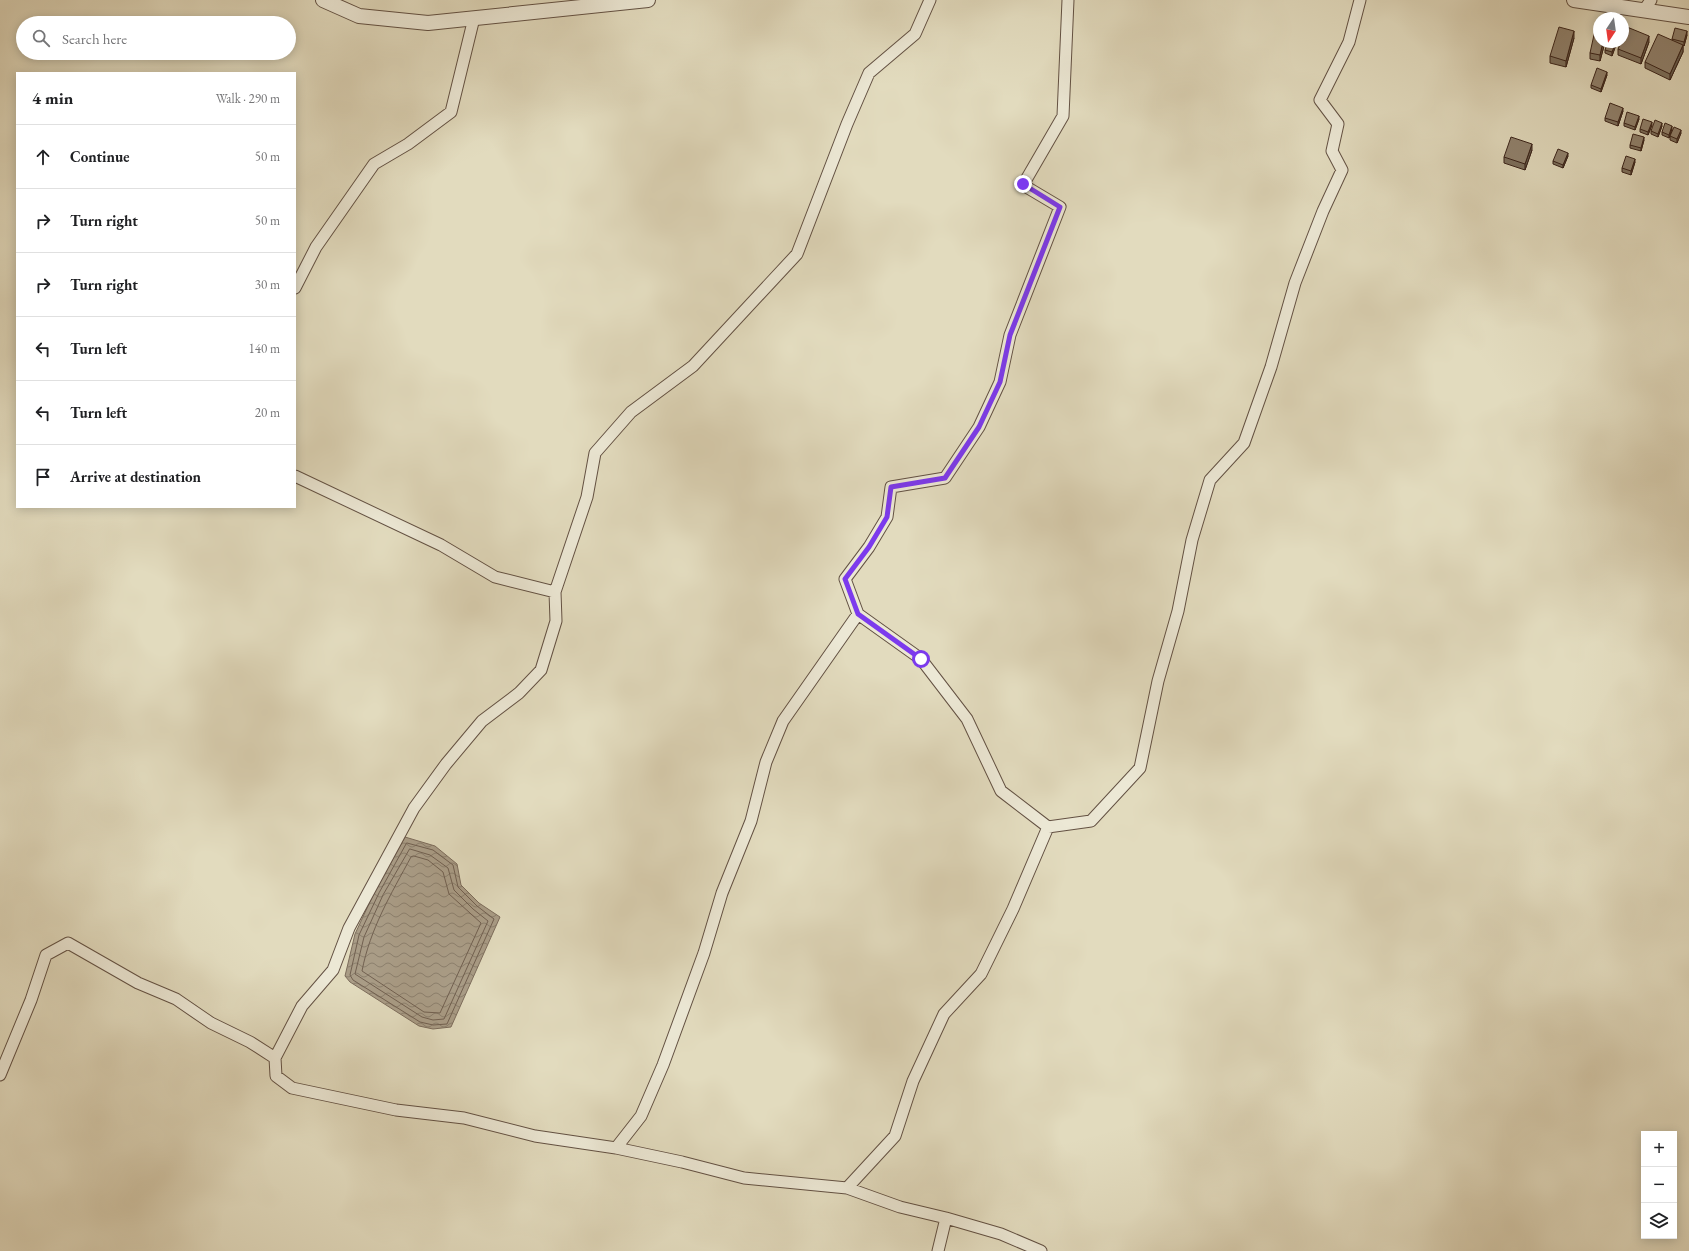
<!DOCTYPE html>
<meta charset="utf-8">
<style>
body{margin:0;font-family:"EB Garamond",serif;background:#f2f2f2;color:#202124}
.controls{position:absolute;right:12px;bottom:12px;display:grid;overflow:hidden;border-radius:0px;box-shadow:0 2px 10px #0003}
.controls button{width:36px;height:36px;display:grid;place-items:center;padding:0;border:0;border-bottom:1px solid #e0e0e0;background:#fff;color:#202124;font:20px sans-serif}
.compass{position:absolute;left:1593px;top:12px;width:36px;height:36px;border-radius:50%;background:#fff;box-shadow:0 2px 10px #0003;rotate:193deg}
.stop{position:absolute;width:12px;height:12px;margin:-9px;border:3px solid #7c3aed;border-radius:50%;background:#fff}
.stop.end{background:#7c3aed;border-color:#fff;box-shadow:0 1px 4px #0008}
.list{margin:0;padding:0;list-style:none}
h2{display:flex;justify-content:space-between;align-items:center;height:52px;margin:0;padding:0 16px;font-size:17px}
h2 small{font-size:13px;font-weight:400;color:#757577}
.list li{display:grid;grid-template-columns:26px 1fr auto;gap:12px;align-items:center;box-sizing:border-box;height:64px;padding:0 16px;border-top:1px solid #e0e0e0}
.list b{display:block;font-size:15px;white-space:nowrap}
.list em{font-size:13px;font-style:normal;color:#757577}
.icon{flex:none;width:22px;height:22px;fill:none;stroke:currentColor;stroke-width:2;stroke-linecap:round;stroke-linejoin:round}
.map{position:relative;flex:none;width:1689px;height:1251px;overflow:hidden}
.search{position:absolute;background:#fff;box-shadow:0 2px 10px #0003;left:16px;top:16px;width:280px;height:44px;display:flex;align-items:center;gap:10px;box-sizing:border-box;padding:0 14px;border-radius:22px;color:#757577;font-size:15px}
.panel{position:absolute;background:#fff;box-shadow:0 2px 10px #0003;left:16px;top:72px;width:280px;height:436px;border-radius:0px}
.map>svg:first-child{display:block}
</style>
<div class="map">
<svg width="1689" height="1251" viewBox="0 0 1689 1251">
<defs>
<pattern id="water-waves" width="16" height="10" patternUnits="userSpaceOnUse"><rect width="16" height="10" fill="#a99c86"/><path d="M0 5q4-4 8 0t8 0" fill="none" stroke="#8b7f6d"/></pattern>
</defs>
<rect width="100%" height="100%" fill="#e2dbbe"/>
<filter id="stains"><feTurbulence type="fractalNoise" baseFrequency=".005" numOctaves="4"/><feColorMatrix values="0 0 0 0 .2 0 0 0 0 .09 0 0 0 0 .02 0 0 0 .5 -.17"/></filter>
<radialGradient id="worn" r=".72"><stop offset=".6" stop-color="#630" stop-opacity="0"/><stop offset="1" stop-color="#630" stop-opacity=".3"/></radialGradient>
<path fill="url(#water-waves)" stroke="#7c6c5b" d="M405,837L435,846L457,864L461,885L479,903L500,917L451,1027L433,1029L419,1026L350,982L345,976L355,934L375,891Z"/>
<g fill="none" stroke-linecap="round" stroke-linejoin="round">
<path stroke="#716050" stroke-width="1" d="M407,843L433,850L453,865L458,887L477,906L494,919L447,1024L433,1025L420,1022L353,980L350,975L359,935L379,893Z
M410,849L430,855L448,868L454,890L473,909L488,921L444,1019L433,1020L422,1017L355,974L364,937L383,895Z
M414,856L428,860L443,872L449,894L481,923L440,1013L424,1012L362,971C370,929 391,894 411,857Z"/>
<g stroke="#635143" stroke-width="13">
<path id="minor" d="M1644,10L1651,0
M295,288L316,247L374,164L408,144L451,112L474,18
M295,476L441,545L495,577L555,592
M858,614L921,659L967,719L1001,791L1048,827
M275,1058L302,1006L333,970L349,928L414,808L446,764L482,721L519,693L541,670L556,621L555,592L587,497L595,453L631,412L693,366L797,254L847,124L869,73L915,34L930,0
M0,1075L31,1000L46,955L68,943L138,983L176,999L211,1023L250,1042L275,1058L276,1076L292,1088L396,1110L464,1118L535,1136L616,1148L682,1162L744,1178L847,1188L900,1207L946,1218L938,1251
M616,1148L641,1116L663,1065L704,953L722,893L751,821L766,762L783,721L858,614L845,579L869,547L887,517L891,487L945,478L979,427L1000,382L1010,335L1060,207L1023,185L1063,116L1068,0
M847,1188L895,1136L913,1081L944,1014L981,974L1013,909L1048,827L1091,821L1140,768L1158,681L1178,611L1192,540L1210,480L1244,443L1271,367L1295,283L1323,211L1342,170L1332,151L1338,124L1320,100L1349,42L1360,0
M946,1218L1001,1234L1041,1251"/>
</g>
<g stroke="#635143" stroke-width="16">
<path id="tertiary" d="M323,0L359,16L428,23L648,0
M1574,0L1689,17"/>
</g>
<use href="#minor" stroke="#ece8d5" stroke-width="11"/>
<use href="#tertiary" stroke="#ece8d5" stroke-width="14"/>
</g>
<path fill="#7d715f" stroke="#39231a" d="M1687,35L1684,46L1683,45V52L1670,80L1645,68V62L1672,40V39Z
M1574,38L1566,67L1550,63V56Z
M1599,42H1605L1600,61L1590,59V53Z
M1617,42L1612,56L1605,53V50Z
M1649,42L1641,64L1618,55V49Z
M1607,75L1601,92L1591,88V85Z
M1623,111L1618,126L1605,121V118Z
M1639,119L1635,130L1624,126V123Z
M1652,125L1648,135L1640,132V129Z
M1662,126L1658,137L1651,134V131Z
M1672,129L1669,138L1662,135V132Z
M1681,133L1677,143L1670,140V136Z
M1644,140L1641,151L1630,148V145Z
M1532,150L1525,170L1504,163V157Z
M1568,156L1563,168L1553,164V161Z
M1635,162L1631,175L1622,172V168Z"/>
<path fill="#665c4e" stroke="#39231a" d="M1574,31V38L1566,67V61Z
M1687,31V35L1684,46V42Z
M1649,36V42L1641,64V58Z
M1603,42H1605L1600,61V55Z
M1616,42H1617L1612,56V52Z
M1683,45V52L1670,80V74Z
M1607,72V75L1601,92V89Z
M1623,108V111L1618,126V122Z
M1639,116V119L1635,130V127Z
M1652,122V125L1648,135V132Z
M1662,123V126L1658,137V134Z
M1672,126V129L1669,138V135Z
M1681,130V133L1677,143V139Z
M1644,137V140L1641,151V148Z
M1532,144V150L1525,170V164Z
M1568,153V156L1563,168V165Z
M1635,159V162L1631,175V171Z"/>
<path fill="#91836f" stroke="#39231a" d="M1597,21L1599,22V42H1603L1600,55L1590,53Z
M1559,27L1574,31L1566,61L1550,56Z
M1627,27L1649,36L1641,58L1618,49L1621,42H1623V37Z
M1675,28L1687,31L1684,42L1672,39Z
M1658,34L1683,45L1670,74L1645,62Z
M1608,42H1616L1612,52L1605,50Z
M1597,68L1607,72L1601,89L1591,85Z
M1610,103L1623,108L1618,122L1605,118Z
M1627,112L1639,116L1635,127L1624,123Z
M1643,119L1652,122L1648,132L1640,129Z
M1655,120L1662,123L1658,134L1651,131Z
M1665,123L1672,126L1669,135L1662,132Z
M1674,127L1681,130L1677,139L1670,136Z
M1633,134L1644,137L1641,148L1630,145Z
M1511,137L1532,144L1525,164L1504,157Z
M1558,149L1568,153L1563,165L1553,161Z
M1626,156L1635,159L1631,171L1622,168Z"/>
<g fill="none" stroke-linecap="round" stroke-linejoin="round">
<path stroke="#7c3aed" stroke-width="5" d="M921,659L858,614L845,579L869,547L887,517L891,487L945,478L979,427L1000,382L1010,335L1060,207L1023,184"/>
</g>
<rect width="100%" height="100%" filter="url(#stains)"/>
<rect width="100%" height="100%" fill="url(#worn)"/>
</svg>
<div class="controls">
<button>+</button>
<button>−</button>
<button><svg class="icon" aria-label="layers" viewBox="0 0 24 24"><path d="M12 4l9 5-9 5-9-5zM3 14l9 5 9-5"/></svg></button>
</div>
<svg class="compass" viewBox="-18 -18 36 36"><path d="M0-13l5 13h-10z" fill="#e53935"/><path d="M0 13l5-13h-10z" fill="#757577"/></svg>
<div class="stop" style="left:921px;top:659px"></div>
<div class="stop end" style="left:1023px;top:184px"></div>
<div class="search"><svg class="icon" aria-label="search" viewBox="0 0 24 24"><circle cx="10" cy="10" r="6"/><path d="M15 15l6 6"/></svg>Search here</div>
<section class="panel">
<h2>4 min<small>Walk · 290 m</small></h2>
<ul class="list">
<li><svg class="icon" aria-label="ahead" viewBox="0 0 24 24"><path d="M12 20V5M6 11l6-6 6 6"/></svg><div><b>Continue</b></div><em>50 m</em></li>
<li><svg class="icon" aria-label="right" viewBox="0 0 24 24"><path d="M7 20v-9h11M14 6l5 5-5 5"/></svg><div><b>Turn right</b></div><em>50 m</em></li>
<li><svg class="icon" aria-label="right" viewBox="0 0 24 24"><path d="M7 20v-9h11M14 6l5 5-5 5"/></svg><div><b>Turn right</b></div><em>30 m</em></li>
<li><svg class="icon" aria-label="left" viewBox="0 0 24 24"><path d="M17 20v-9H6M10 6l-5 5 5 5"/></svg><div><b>Turn left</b></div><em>140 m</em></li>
<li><svg class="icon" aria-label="left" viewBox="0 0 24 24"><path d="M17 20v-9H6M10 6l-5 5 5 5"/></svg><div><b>Turn left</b></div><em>20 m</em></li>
<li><svg class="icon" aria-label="arrive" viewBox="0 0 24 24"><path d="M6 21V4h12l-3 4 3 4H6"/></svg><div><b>Arrive at destination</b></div></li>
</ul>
</section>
</div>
